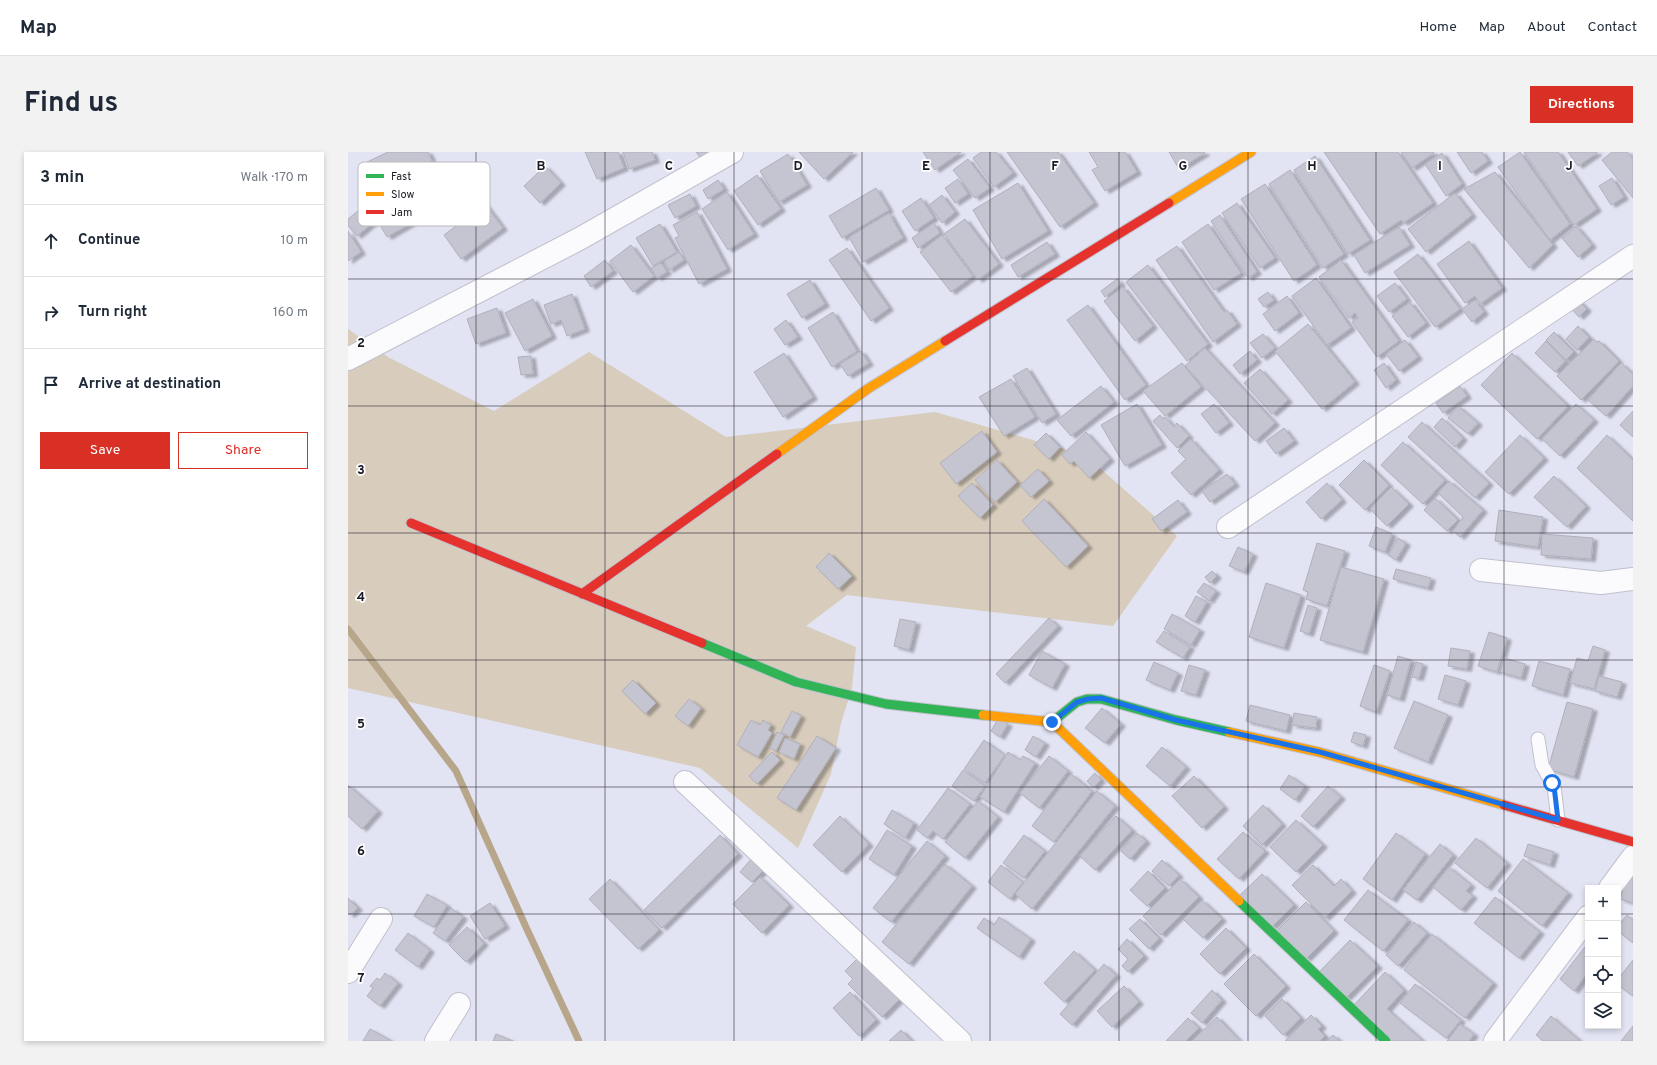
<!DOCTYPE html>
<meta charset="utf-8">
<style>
body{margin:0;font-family:Overpass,sans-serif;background:#f2f2f3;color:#1f2937}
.controls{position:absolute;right:12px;bottom:12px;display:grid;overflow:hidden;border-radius:0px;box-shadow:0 2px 6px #0003}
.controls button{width:36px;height:36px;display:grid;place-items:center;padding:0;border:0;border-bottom:1px solid #e0e1e3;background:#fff;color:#1f2937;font:20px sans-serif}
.stop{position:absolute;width:12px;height:12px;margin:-9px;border:3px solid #1a73e8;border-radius:50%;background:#fff}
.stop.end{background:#1a73e8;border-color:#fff;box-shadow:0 1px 4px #0008}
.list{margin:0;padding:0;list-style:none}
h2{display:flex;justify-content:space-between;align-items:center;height:52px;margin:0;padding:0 16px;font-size:17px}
h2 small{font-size:13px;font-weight:400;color:#747a83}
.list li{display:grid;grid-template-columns:26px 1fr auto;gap:12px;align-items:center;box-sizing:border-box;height:72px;padding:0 16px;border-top:1px solid #e0e1e3}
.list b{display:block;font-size:15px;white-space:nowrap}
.list em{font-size:13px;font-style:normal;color:#747a83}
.actions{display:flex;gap:8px;padding:12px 16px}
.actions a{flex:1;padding:9px 0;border:1px solid #d93025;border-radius:0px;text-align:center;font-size:14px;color:#d93025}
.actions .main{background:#d93025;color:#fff}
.icon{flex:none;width:22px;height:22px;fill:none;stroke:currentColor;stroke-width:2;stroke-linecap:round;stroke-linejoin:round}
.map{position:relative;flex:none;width:1285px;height:889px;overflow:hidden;border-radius:0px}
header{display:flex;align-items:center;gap:24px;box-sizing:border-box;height:56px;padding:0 20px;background:#fff;border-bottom:1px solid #e0e1e3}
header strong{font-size:19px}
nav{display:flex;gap:22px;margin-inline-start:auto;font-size:14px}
.intro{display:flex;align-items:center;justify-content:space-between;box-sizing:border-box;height:96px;padding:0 24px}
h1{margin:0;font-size:28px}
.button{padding:10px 18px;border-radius:0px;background:#d93025;color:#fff;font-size:14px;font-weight:700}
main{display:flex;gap:24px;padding:0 24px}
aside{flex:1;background:#fff;border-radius:0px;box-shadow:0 2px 6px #0003}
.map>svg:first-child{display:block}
</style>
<header>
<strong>Map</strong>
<nav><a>Home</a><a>Map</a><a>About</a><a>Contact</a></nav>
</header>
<div class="intro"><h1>Find us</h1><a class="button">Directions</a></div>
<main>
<aside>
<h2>3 min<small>Walk · 170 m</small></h2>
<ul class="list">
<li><svg class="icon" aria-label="ahead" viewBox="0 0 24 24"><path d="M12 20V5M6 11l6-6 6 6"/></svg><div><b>Continue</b></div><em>10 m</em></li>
<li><svg class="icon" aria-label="right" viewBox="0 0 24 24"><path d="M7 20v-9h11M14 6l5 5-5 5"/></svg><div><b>Turn right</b></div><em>160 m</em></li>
<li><svg class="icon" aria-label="arrive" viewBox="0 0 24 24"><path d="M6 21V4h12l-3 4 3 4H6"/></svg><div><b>Arrive at destination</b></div></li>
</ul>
<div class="actions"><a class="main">Save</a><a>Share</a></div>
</aside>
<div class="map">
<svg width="1285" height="889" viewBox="0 0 1285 889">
<defs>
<filter id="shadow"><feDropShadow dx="4.5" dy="2.5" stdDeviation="1" flood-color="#0004"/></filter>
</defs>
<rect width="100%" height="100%" fill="#e2e3f3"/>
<path fill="#d8ccbd" d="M0,177L40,205L146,259L241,200L378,285L587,260L737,303L829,384L765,474L499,443L458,474L508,495L504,536L493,571L483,622L450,696L352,616L0,536Z"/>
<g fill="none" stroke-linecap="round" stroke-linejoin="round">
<path stroke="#b8a68a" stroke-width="7" d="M0,477L108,619L177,773L231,889"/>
</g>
<path fill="#c5c5d2" stroke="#b0b0bd" filter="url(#shadow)" d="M40,0H80L84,9L30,34L19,10Z
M237,0H270L276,16L249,27Z
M275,0H304L307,8L281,17Z
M348,0H364L353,7Z
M451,0H505L476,27Z
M575,0H613L587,18Z
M633,0H648L665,21L646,35L625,6Z
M659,0H710L746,51L712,75Z
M741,0H777L789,20L757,39L744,18L750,15Z
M821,0H856L857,1L831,17Z
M976,0H1050L1085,51L1055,71L1053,68L1032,82Z
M1053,0H1085L1086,1L1064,16Z
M1109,0H1134L1140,9L1123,21Z
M1172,0L1222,72L1202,88L1150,15Z
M1176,0H1210L1249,57L1226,73Z
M1220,0H1249V1L1230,14Z
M1264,0H1279L1285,7V46L1254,8Z
M1094,1L1114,32L1098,44L1077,12Z
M440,2L459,33L431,50L412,19Z
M967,4L1022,88L1000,102L946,18Z
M620,7L642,36L627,46L605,18Z
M197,14L213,31L192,51L176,34Z
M942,18L996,102L975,116L921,32Z
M1147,20L1205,93L1181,116L1116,37Z
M409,23L433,57L410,73L386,39Z
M1264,26L1276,45L1263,53L1251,34Z
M610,27L620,42L607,51L597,36Z
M370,28L376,37L360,47L355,38Z
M670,31L700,79L654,107L625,58Z
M917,32L969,113L946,129L893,47Z
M43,33L65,70L39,85L17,48Z
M528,36L541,58L494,86L481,64Z
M379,40L406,82L380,98L354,57Z
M1107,41L1124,63L1078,100L1060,77Z
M342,42L348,54L327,66L320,53Z
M594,43L607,60L594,71L581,53Z
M573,46L586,66L567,79L554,59Z
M889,51L927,106L912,116L874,61Z
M137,52L155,76L113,107L96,83Z
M16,54L28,68L9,84L0,74V67Z
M349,60L379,117L351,132L327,86L331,84L325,73Z
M541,61L555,86L515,110L501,85Z
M872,63L909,120L900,126L863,69Z
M617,67L651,112L630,128L596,82Z
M586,71L592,81L570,96L564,86Z
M312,72L329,100L305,114L288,86Z
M860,72L893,121L866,138L834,90Z
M1228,74L1244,93L1230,105L1214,86Z
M1051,75L1062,93L1017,121L1006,103Z
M0,79L13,100L0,109Z
M594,83L625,124L603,140L572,100Z
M1121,89L1154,136L1132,152L1127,144L1117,151L1089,112Z
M699,90L707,102L670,125L663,113Z
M283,93L306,124L285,140L262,109Z
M829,94L876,160L879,158L889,172L865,190L808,108Z
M499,96L541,156L523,169L481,108Z
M331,100L336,108L321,118L316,109Z
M1070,102L1112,157L1087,175L1046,120Z
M257,108L265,119L243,135L236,124Z
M993,108L1051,189L1029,205L1004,170L1010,166L1007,161L1001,166L971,125Z
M313,111L319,120L309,126L303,116Z
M800,113L860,192L839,209L778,130Z
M968,126L1003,176L979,193L944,144Z
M769,127L773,132L757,145L753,139Z
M462,128L477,152L454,166L439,142Z
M1047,131L1059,147L1041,160L1029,144Z
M775,135L805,174L787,189L756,149Z
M920,140L926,148L916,155L910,147Z
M224,142L237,177L219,184L213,168L203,172L196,153Z
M939,144L951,161L927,179L915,162Z
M185,147L204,184L177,199L157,161Z
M1229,147L1239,157L1231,165L1221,154Z
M1127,148L1136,160L1124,170L1114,157Z
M1062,150L1078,171L1060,185L1044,164Z
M740,153L798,233L777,248L719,168Z
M149,156L158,181L128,192L119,167Z
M485,160L509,199L484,215L460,176Z
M438,168L450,185L437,193L426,177Z
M960,172L1007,230L974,257L927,199Z
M1230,174L1241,185L1229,198L1218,187Z
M1206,180L1226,200L1218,208L1198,188Z
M915,182L927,196L914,206L902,191Z
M1246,187L1249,190L1251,189L1271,209L1233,248L1209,224Z
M1057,188L1070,205L1051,219L1038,202Z
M1198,189L1217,209L1207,220L1187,201Z
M857,196L927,271L907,289L837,214Z
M513,199L521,211L500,224L492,212Z
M902,199L909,208L892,222L885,213Z
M436,201L465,245L435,265L406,220Z
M1164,201L1220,254L1189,287L1133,233Z
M183,204L185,222L173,223L170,205Z
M834,211L853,235L817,264L795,239Z
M1036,211L1048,228L1038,236L1026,218Z
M1273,211L1285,222V234L1258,264L1240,248Z
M679,216L708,262L694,271L665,224Z
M912,217L940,248L924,262L896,231Z
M663,227L687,265L656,284L631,245Z
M753,234L766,250L723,284L709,268Z
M1112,234L1119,244L1095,261L1088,251Z
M789,252L814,293L777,314L753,273Z
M866,252L881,271L868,281L853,262Z
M1228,252L1246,268L1212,304L1194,287Z
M1110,254L1130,271L1120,282L1100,266Z
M1285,259V285L1272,273Z
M812,263L815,267L817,265L826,275L829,271L841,284L829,296L805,269Z
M1094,266L1115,286L1107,295L1086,275Z
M1074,270L1141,331L1127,346L1060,285Z
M936,276L946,289L928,302L918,289Z
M634,279L649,300L608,332L592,311Z
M738,280L762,307L741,326L726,309L722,312L714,303Z
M698,281L712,295L701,307L686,293Z
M1172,283L1196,306L1161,342L1137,320Z
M1259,283L1285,308V369L1229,316Z
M843,287L871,318L843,343L823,321L838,307L830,299Z
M1055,290L1097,328L1075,352L1033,313Z
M649,308L669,330L647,350L627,328Z
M1016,308L1041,333L1017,358L991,333Z
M690,317L701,329L683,345L672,333Z
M879,322L887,332L862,350L854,339Z
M1206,324L1238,354L1219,375L1186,345Z
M1101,329L1135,358L1112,385L1105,379L1115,365L1090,341Z
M624,331L645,353L632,366L610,344Z
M979,331L994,348L973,367L958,350Z
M1043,335L1061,352L1039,374L1022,357Z
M1087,346L1110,368L1099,379L1076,358Z
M696,347L740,394L718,415L674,369Z
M830,348L839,360L813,379L804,367Z
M1151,358L1195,365L1190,395L1147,389Z
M1028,375L1044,382L1037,400L1021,394Z
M1194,382L1245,386L1243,407L1193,403Z
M1050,386L1058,391L1048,408L1040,403Z
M969,391L997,399L979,454L958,447L960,440L955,438Z
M890,395L905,402L896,420L881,414Z
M481,401L504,424L490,437L468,415Z
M993,415L1036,427L1015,500L972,488Z
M1048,417L1083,426L1080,436L1045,427Z
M864,419L869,424L862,431L857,425Z
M856,431L868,439L861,449L849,440Z
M918,431L953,443L936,496L901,485Z
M848,444L859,450L847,470L837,464Z
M960,453L969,456L961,482L952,479Z
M824,462L852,478L843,493L816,477Z
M701,466L710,474L657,531L648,522Z
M552,467L568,470L561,498L546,494Z
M816,479L842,495L835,506L808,490Z
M1141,480L1159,486L1149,520L1130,514Z
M1245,494L1257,498L1246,537L1222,531L1229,506L1240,509Z
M1103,496L1122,499L1119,517L1100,514Z
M694,499L717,512L704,536L681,523Z
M1050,504L1063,508L1052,547L1039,543Z
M1156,506L1177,512L1173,526L1152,520Z
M1191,509L1222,517L1215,543L1184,534Z
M806,510L830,521L822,538L798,528Z
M1068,510L1075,512L1071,526L1064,525Z
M841,513L857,518L848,543L833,539Z
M1026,513L1042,519L1028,560L1012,554Z
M1097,523L1118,529L1110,553L1090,547Z
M1251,524L1274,530L1269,545L1247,539Z
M285,528L308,551L297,562L274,539Z
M341,547L353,556L340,574L327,564Z
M1066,549L1100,563L1080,610L1046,596Z
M1219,550L1245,557L1226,625L1200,617Z
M902,553L942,563L938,579L898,569Z
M754,556L773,572L757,591L737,576Z
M444,559L453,564L442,585L433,580Z
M946,561L969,565L968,576L944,573Z
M650,567L660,572L652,585L643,579Z
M403,568L412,573L415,568L423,573L420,578L424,581L410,605L389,593Z
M429,580L436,583L428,599L422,596Z
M1006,580L1018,583L1015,594L1003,590Z
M469,584L488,596L448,658L429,646Z
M685,584L697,591L688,605L677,598Z
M437,586L452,592L446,607L431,600Z
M636,588L657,603L637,631L616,617Z
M814,595L838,615L822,634L798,614Z
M424,600L432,608L409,632L401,624Z
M660,600L672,608L675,604L687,611L656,660L632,645Z
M701,604L720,619L691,656L672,641Z
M615,618L637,634L626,649L604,634Z
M747,621L753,628L745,636L739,629Z
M723,622L744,639L706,690L684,674Z
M941,623L957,634L947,648L932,637Z
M846,624L876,655L854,676L824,644Z
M0,633L30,659L14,677L0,664Z
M980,634L993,645L965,675L953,664Z
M600,636L622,652L595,687L585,679L579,686L569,678Z
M749,639L767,654L684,757L667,742Z
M630,649L650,665L617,706L597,690Z
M915,653L934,672L914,693L895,674Z
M544,658L566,671L557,686L536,672Z
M492,664L521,692L494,720L465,693Z
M768,664L784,678L747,718L732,704Z
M948,668L975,693L948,720L922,695Z
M539,678L564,694L546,723L521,707Z
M895,680L917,699L891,727L869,707Z
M789,681L798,689L782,707L773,699Z
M1048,681L1077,702L1044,748L1015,727Z
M372,683L390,702L314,776L296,758Z
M676,683L697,699L676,726L655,711Z
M1128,686L1159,711L1139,736L1107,711Z
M579,689L597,704L543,770L525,756Z
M1092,692L1105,703L1069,748L1055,738Z
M1180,692L1206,700L1202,713L1176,704Z
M404,706L416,718L404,730L392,720Z
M1175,707L1220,741L1194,774L1150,739Z
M814,708L831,723L821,734L804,719Z
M597,712L624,734L561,812L534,790Z
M653,713L675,730L662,747L640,730Z
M965,713L986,734L993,727L1004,739L977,766L944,733Z
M1101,715L1123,733L1118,739L1125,744L1113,758L1085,735Z
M1281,718L1285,719V751L1272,747Z
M800,719L817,736L799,754L782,738Z
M914,722L946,753L924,775L892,743Z
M412,725L441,753L414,781L385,752Z
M262,727L311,778L290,797L241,747Z
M832,727L851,745L813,783L795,764Z
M1020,738L1060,768L1035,799L996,768Z
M79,742L99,753L86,775L66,764Z
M1147,745L1192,780L1171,806L1126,771Z
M0,746L10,756L2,763L0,761Z
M854,748L874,767L855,786L835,767Z
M958,750L986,779L958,807L929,779Z
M142,751L157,774L137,787L122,764Z
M103,756L115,765L97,789L85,781Z
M1279,763L1285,768V791L1270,779V774Z
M651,765L683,787L671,805L629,776L636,766L646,773Z
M792,767L811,786L801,797L781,777Z
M1066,770L1079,781L1050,814L1038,803Z
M119,775L136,791L118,810L101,793Z
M878,776L898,796L872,822L852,802Z
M60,781L82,798L70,815L47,798Z
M1084,782L1145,831L1117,866L1056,818Z
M779,787L796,804L780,820L774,814L780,807L770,797Z
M1002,788L1030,814L998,846L971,820Z
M1240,791V820L1226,839L1212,827Z
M726,799L747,818L716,850L696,831Z
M906,802L938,834L908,864L876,832Z
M511,805L553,846L534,865L500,832L505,827L497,819Z
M1285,808V844L1270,833V827Z
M756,812L768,823L724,873L712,862Z
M1037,820L1056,838L1039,857L1075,889H1042L1004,855Z
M37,821L50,831L32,854L19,844L25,836L22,834L29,826L32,828Z
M1067,832L1113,868L1098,886L1052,851Z
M776,834L791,850L764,875L749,859Z
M864,838L874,848L854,871L843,861Z
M502,840L528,868L511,884L485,856Z
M934,847L953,866L935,883L917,864Z
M963,863L974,874L970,877L977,884L972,889H937Z
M1203,864L1232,889H1195L1188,883Z
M869,865L892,889H844Z
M840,866L851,876L838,889H818Z
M1112,872L1126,882L1121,889H1099Z
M1285,874V889H1273Z
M22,877L42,888V889H15Z
M553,878L564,889H541Z
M148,882L165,889H145Z
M985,883L992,889H979Z"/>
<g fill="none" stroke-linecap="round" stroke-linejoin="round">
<g stroke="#c1c1ce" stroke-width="15">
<path id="lane" d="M1190,587L1194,613L1206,634L1210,668"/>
</g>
<g stroke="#c1c1ce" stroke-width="24">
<path id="street" d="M0,207L233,86L384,0
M880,375L1285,104
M1133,418L1253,431L1285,427
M337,630L612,889
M1262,736L1285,705
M0,820L33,767
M88,889L111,852
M1147,889L1240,765"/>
</g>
<g stroke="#c1c1ce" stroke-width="11">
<path id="fast" d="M354,491L448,530L538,552L635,563
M704,570L729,550L739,547H753L828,568L881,580
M891,749L1038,889"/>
</g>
<g stroke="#c1c1ce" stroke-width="11">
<path id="slow" d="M821,51L903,0
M429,302L521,236L597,189
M635,563L704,570L891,749
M881,580L971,600L1156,653"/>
</g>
<g stroke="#c1c1ce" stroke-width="11">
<path id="jam" d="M597,189L821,51
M63,371L354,491
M234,442L429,302
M1156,653L1285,690"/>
</g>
<use href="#lane" stroke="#fbfbfd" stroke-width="13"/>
<use href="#street" stroke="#fbfbfd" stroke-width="22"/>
<use href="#fast" stroke="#30b455" stroke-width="9"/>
<use href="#slow" stroke="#ff9f0a" stroke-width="9"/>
<use href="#jam" stroke="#e5322d" stroke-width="9"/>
</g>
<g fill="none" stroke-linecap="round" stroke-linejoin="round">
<path stroke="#1a73e8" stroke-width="5" d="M704,570L729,550L740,547L753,546L828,568L972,600L1210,668L1206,634L1204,631"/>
</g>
<path fill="none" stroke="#191a24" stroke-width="1" stroke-opacity="0.55" d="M128,0V889M257,0V889M386,0V889M514,0V889M642,0V889M771,0V889M900,0V889M1028,0V889M1156,0V889M0,127H1285M0,254H1285M0,381H1285M0,508H1285M0,635H1285M0,762H1240M1270,762H1285"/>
<rect x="10" y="10" width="132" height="64" rx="6" fill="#fff" stroke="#bababd" stroke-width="1"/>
<rect x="18" y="22" width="18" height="4" fill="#30b455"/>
<rect x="18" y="40" width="18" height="4" fill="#ff9f0a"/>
<rect x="18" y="58" width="18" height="4" fill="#e5322d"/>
<g font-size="11" fill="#191a24">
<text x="43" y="28">Fast</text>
<text x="43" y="46">Slow</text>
<text x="43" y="64">Jam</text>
</g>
<g font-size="13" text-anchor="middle" font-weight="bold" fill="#191a24" stroke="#fff" stroke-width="3.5" stroke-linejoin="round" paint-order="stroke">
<text x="193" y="18">B</text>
<text x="321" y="18">C</text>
<text x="450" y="18">D</text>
<text x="578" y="18">E</text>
<text x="707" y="18">F</text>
<text x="835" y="18">G</text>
<text x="964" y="18">H</text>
<text x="1092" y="18">I</text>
<text x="1221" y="18">J</text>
<text x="13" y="195">2</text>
<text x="13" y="322">3</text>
<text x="13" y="449">4</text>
<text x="13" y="576">5</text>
<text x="13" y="703">6</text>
<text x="13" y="830">7</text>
</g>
</svg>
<div class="controls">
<button>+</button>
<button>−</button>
<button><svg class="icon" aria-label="locate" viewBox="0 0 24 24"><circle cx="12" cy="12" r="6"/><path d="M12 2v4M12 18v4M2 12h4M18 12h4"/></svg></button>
<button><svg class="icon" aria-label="layers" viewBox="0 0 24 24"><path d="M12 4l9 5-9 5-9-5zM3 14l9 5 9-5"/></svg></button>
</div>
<div class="stop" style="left:1204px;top:631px"></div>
<div class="stop end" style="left:704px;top:570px"></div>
</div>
</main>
